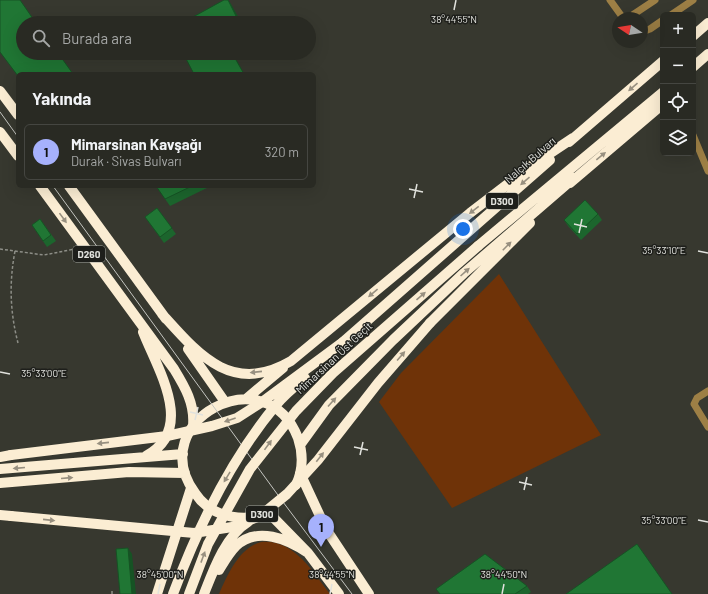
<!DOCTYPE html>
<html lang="tr">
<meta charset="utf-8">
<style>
body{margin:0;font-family:Barlow,sans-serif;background:#353630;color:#f1f3f6}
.controls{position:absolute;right:12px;top:12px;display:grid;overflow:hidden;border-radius:6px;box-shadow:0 4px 16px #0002}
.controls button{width:36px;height:36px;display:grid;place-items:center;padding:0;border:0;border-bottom:1px solid #454641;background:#292a23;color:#f1f3f6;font:20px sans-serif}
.compass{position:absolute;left:612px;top:12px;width:36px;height:36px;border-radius:50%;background:#292a23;box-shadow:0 4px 16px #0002;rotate:282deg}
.you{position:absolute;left:463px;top:229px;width:14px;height:14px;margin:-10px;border:3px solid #fff;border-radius:50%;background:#1a73e8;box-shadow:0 0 0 6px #1a73e833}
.badge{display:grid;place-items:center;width:26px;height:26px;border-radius:50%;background:#a6b1fc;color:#111;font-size:13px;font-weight:700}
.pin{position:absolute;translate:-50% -33px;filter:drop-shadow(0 1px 2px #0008)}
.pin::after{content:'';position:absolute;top:21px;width:14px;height:12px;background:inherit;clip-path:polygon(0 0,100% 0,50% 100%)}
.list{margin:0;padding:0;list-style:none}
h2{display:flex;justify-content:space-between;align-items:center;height:52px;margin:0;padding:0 16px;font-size:17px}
h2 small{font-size:13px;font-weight:400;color:#a5a7a6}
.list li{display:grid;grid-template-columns:26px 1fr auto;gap:12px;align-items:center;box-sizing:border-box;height:56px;margin:0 8px 8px;padding:0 8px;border:1px solid #454641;border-radius:6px}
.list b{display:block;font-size:15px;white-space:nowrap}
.list p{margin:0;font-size:13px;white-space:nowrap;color:#a5a7a6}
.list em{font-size:13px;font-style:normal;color:#a5a7a6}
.icon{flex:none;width:22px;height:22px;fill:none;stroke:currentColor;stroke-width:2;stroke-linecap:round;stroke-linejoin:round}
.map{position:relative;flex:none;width:708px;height:594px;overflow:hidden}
.search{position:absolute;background:#292a23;box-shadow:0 4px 16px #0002;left:16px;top:16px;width:300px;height:44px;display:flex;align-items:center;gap:10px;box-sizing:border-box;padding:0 14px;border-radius:22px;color:#a5a7a6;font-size:15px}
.panel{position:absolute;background:#292a23;box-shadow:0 4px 16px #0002;left:16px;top:72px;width:300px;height:116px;border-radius:6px}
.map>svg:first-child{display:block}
</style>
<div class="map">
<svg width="708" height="594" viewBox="0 0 708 594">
<rect width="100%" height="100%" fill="#37382f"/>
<path fill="#6f3308" d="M499,274L601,435L452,508L379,402L401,373Z
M261,542C294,539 312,571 330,594H219C228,574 239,548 261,542Z"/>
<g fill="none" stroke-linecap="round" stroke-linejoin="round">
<path stroke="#8d8e87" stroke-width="1.5" stroke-dasharray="3 2" stroke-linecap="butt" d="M0,249L44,255L75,249
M15,251C9,283 10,312 18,343
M112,591V594"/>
<path stroke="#9d7f45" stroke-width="7" d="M610,0L623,18
M671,15L693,0
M628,18L655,0
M642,32L650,29L663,20
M693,135L708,171
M708,391L697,398L694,404L708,427"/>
<path stroke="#fbedd3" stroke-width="10" d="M693,36L708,23
M693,67L708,54
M0,91L18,115
M0,132L18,156
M569,142L663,61
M570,183L663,104
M40,186L174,369C185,387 195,404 193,426
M69,186L166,319
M478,246L663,92
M162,314C198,354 232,396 291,361L470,213L534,164L573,138
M430,323L530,223
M143,332C158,370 196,429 146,456
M343,342L550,160
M188,349L225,402
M246,399L283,368
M300,445L329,405L393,340L464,273L574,178
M0,457L11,455
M0,469L183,454
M300,473L326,529L369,594
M0,483L129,472L185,473
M268,512L308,553L339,594
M0,515L11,516
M254,517C231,520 208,513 195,493C143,421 266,355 298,438C303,453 303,470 296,485
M219,570C224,562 229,553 236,546C257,526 288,539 308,553
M157,594L191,488
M204,594C213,571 226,535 248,522"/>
<path stroke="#c4c5c0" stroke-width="1" d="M0,112L18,137
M53,186L283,502L352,594"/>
<path stroke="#fbedd3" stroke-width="10" d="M11,455L167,436L212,426L237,418L262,402L343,342
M11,516L194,533L232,527L260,516L287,494L318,460L378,383L430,323
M173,594C198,527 230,460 276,405C284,395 295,386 305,378
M189,594L208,544L250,469L296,411L333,373L478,246"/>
</g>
<path fill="#1c652d" d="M228,0L241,22L239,23H182Z
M156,186H211L170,206Z
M157,208L176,234L164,243L145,217Z
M598,214L602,220L581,240L568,226L564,220Z
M40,219L56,241L47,247L32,225Z
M527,586L531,592L528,594H439Z"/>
<path fill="#165324" d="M228,0L231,4L241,22L236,16Z
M232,53H233L244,74Z
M128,548L132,554L136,594H132Z"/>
<path fill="#207634" stroke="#165324" d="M0,0H20L36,23H23V53H58L73,74H18V76L0,52Z
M224,0H228L236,16L224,23H182Z
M183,53H232L244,74H194Z
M156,186H192L165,199Z
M585,200L598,214L577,234L564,220Z
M157,208L172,228L160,237L145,217Z
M40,219L51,235L43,241L32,225Z
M637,544L672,594H566Z
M128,548L132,594H120L116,549Z
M485,554L527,586L515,594H440L436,589Z"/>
<defs><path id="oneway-solid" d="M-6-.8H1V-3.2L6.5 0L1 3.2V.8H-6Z"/></defs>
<g fill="#989080">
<use href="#oneway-solid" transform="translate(633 87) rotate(139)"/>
<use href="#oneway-solid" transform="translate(601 156) rotate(-39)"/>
<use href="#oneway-solid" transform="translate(525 181) rotate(139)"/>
<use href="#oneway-solid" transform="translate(474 210) rotate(142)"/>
<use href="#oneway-solid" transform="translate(63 218) rotate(54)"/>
<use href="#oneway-solid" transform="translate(507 246) rotate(-45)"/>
<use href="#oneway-solid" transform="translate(465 272) rotate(-42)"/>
<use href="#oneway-solid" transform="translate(373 293) rotate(140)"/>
<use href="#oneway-solid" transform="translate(421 296) rotate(-41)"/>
<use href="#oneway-solid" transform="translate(401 356) rotate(-49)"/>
<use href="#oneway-solid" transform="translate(256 372) rotate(174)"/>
<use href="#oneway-solid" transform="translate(332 402) rotate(-48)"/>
<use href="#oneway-solid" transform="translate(230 420) rotate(161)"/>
<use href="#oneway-solid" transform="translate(103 443) rotate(174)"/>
<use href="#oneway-solid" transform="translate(268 445) rotate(-54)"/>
<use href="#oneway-solid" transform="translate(320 457) rotate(-52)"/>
<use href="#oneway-solid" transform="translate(19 468) rotate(175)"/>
<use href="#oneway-solid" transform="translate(227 477) rotate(121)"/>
<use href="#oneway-solid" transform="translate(67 478) rotate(-5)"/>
<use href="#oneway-solid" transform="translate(49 520) rotate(6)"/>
<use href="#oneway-solid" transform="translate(203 557) rotate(-70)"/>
</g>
<path fill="none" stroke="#e1e2dd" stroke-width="1.5" d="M454,10L456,0M409,189L423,192M414,198L417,184M574,224L587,227M579,233L582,219M698,251L708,253M0,372L10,374M190,412L203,415M195,420L198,407M354,447L368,450M360,455L363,442M519,482L532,485M524,490L527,477M698,520L708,522M158,594L160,584M330,594L332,584M502,594L504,584"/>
<g text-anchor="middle" stroke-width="3" stroke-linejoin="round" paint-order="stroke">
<g fill="#1e1f1b" stroke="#a6a8a3" stroke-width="1">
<rect x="486" y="193" width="32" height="16" rx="3"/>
<rect x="73" y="246" width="32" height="16" rx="3"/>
<rect x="246" y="506" width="32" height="16" rx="3"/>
</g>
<g font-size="10" font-weight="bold" fill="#e1e2dd">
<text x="502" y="205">D300</text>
<text x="89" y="258">D260</text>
<text x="262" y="518">D300</text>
</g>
<g font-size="11" fill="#e1e2dd" stroke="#1e1f1b">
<text transform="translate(530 160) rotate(-41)" y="4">Nalçık Bulvarı</text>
<text transform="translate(334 358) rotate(-43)" y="4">Mimarsinan Üst Geçit</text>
</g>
</g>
<g font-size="10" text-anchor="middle" fill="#e1e2dd" stroke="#1e1f1b" stroke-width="3" stroke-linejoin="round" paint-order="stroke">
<text x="454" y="23">38°44'55"N</text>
<text x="664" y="254">35°33'10"E</text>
<text x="44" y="377">35°33'00"E</text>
<text x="664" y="524">35°33'00"E</text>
<text x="160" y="578">38°45'00"N</text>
<text x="332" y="578">38°44'55"N</text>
<text x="504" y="578">38°44'50"N</text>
</g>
</svg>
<div class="controls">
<button>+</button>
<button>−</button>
<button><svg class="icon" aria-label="locate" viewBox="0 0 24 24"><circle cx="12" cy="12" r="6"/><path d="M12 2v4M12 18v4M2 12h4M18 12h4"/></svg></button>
<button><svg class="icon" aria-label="layers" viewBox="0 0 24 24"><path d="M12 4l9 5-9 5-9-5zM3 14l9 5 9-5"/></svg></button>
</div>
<svg class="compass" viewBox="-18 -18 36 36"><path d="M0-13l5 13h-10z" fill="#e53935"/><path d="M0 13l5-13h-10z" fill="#a5a7a6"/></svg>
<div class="you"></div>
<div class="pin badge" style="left:321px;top:547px">1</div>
<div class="search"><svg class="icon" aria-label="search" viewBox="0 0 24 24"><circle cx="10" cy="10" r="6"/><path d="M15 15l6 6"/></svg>Burada ara</div>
<section class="panel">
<h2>Yakında<small></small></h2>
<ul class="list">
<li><span class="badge">1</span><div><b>Mimarsinan Kavşağı</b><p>Durak · Sivas Bulvarı</p></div><em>320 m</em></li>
</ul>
</section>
</div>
